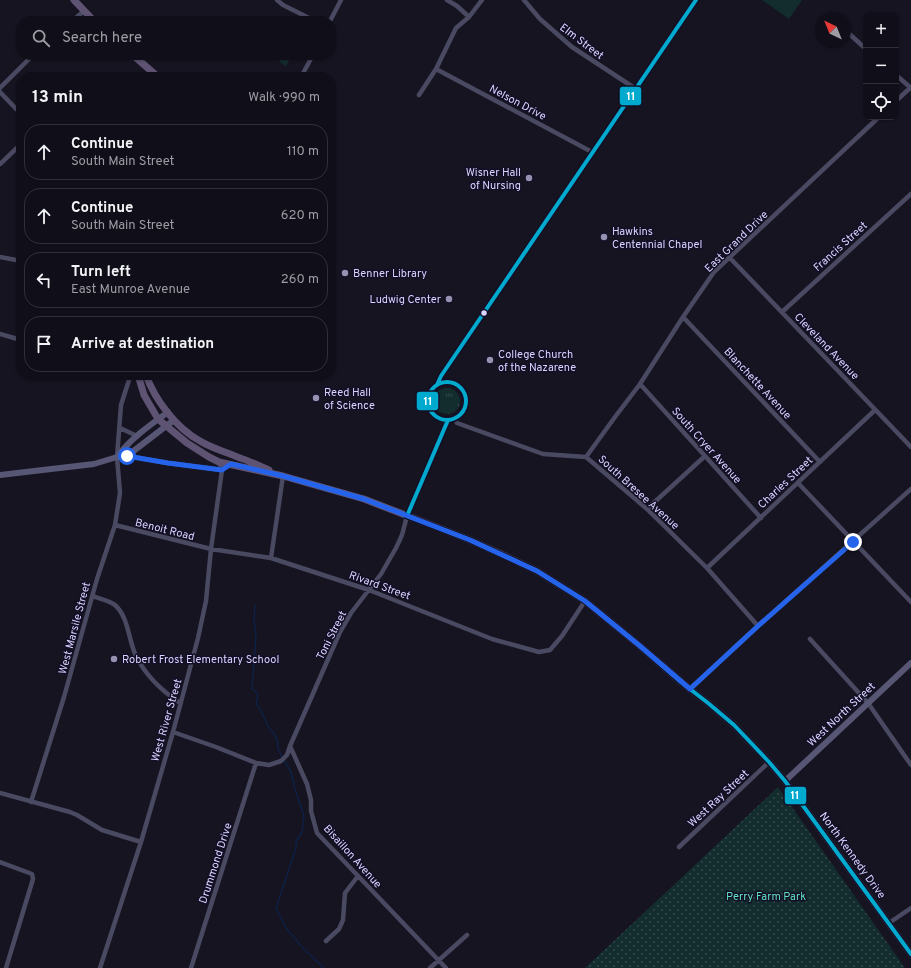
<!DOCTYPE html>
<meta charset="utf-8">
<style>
body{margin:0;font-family:Overpass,sans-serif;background:#1e1d26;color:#f1f3f6}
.controls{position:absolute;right:12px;top:12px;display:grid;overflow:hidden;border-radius:8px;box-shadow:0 1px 3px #0004}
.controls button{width:36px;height:36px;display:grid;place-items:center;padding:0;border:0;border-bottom:1px solid #302f38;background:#100f19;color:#f1f3f6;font:20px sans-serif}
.compass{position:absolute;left:815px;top:12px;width:36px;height:36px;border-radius:50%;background:#100f19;box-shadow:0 1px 3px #0004;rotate:317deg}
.stop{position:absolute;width:12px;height:12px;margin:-9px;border:3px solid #2563eb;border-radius:50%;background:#fff}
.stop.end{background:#2563eb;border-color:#fff;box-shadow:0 1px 4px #0008}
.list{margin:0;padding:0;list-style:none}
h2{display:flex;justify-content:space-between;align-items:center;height:52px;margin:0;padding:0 16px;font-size:17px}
h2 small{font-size:13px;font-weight:400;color:#9c9ca2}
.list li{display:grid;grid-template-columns:26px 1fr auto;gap:12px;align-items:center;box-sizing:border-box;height:56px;margin:0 8px 8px;padding:0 8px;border:1px solid #302f38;border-radius:16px}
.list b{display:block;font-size:15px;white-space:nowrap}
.list p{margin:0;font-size:13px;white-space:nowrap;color:#9c9ca2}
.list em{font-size:13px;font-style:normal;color:#9c9ca2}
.icon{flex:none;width:22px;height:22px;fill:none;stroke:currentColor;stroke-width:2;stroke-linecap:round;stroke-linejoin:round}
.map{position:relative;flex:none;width:911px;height:968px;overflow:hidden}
.search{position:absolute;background:#100f19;box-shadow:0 1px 3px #0004;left:16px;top:16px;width:320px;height:44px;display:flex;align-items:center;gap:10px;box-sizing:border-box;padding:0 14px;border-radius:16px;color:#9c9ca2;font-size:15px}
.panel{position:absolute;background:#100f19;box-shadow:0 1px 3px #0004;left:16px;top:72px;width:320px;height:308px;border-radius:16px}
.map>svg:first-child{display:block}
</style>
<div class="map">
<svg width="911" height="968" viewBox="0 0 911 968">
<defs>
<pattern id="grass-tufts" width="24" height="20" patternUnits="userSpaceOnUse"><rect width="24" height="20" fill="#132c2d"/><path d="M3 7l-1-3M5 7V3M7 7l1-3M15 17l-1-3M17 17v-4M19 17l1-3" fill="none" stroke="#354a4c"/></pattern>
<pattern id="park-dots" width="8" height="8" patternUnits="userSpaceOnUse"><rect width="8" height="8" fill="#132c2d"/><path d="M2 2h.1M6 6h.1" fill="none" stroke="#354a4c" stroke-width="1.8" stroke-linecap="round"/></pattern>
</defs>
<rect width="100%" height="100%" fill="#161421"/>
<path fill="url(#grass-tufts)" d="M434 401a13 13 0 1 1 26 0a13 13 0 1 1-26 0Z"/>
<path fill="url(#park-dots)" d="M778,787L905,968H585Z"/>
<path fill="#132c2d" d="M762,0H802L789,19Z
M283,55H292L286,66L279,62Z"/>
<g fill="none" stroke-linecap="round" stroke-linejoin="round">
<path stroke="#0d2144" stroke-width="1.5" d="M255,605L254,619L256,636L252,689L255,691L258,695L256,704L260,709L269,728L275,735L278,744V749L282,757
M284,760L291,772L295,789L304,816L302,832L296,842V847L276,908L286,928L302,947L324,968"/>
<path stroke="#4a4962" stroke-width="4.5" d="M277,0L283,5L315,21
M524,0L540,19L572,47L636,89
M469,17L482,0
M72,21L84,11
M330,21L341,0
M845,30L866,49
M436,69L592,152
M896,75L911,88
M301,77L313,55
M0,88L33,55
M0,92L21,114
M419,95L436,69L456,28L469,17L457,6L447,0
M896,101L910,88
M0,164L21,144
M0,257L21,261
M730,258L911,447
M782,312L911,194
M683,317L820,462
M0,334L21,340
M428 401a19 19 0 1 1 38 0a19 19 0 1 1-38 0Z
M640,384L761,518
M437,385L441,376C527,252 611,125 696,0
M455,419L457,423L543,454L586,457L647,509L707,568L758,626
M120,428L137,436
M127,456L168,463L222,470
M586,457L615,417L640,384L683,317L714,272L879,117
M798,483L911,602
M647,509L705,456
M115,525L211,549L271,558L369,590L492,639L539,652L550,650L562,636L585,601
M271,558L283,476
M707,568L875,410
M92,596C98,598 110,601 115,605C129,618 128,639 136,656C146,676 162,691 180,703
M810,639L868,703L911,765
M690,689L758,626L911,489
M173,732L216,747L256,763L269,765L281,761L287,755L290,746L340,632L351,613L381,574L396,548L402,535L407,516L448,420
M290,746L307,784L311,800V811L317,833L446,968
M0,793L70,812L77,815L102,830L141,842
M31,802L64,697L97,579L115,525L120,493L117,457L121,405L129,380V375
M679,847L769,762
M0,862L32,874L33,879L6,968
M889,923L911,908
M326,941L339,929L343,920L345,893L358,876
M100,968L141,842L173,732L198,638L206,601L211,549L222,470L219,462
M191,968L256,763
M430,968L467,935"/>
<path stroke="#575674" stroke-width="6" d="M117,457C130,439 150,425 168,412
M0,475L94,464L117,457L127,456L174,420
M785,781L911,663"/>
<path stroke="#5e5373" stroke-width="7" d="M74,0L94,21
M133,55L158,77
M138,375L144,395L158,419L187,443L209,457L219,462L283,476L364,499L470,540L501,554L537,571L585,601L640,646L681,682L708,703L734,725L769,762L785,781L911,954
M146,375C155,400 176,428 200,441C213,449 227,452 240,458C250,461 259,466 269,470"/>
<g stroke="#130f26" stroke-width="7">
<path id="bus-1" d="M428 401a19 19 0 1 1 38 0a19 19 0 1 1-38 0Z
M437,385L441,376L696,0
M448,420L407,516L470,540L537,571L585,601L640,646L681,682L708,703L734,725L769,762L785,781L911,954"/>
</g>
<use href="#bus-1" stroke="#00a9ce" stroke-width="4"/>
</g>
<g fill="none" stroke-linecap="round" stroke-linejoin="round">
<path stroke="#2563eb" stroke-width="5" d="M127,456L168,463L222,470L231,464L283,476L364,499L470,540L524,565L537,571L585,601L640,646L690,689L758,626L853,542"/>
</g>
<g fill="#9591b1" stroke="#130f26" stroke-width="1.5">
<circle cx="529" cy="178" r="4"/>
<circle cx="604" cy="237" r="4"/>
<circle cx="345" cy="273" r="4"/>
<circle cx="449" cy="299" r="4"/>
<circle cx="490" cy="360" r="4"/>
<circle cx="316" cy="398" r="4"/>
<circle cx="114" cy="659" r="4"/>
</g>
<circle fill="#d9d4ff" stroke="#130f26" stroke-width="1.5" cx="484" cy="313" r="3.5"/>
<g text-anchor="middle" stroke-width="3" stroke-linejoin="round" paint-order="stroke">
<g font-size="11" fill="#d9d4ff" stroke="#130f26">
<text transform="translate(582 41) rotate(37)" y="4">Elm Street</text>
<text transform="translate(518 102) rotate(28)" y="4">Nelson Drive</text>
<text transform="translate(736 241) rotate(-44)" y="4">East Grand Drive</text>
<text transform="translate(840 246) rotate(-42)" y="4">Francis Street</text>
<text transform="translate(827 346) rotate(46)" y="4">Cleveland Avenue</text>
<text transform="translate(758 383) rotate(47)" y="4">Blanchette Avenue</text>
<text transform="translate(707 445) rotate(48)" y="4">South Cryer Avenue</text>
<text transform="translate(785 482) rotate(-43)" y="4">Charles Street</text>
<text transform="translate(639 492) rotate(42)" y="4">South Bresee Avenue</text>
<text transform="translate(165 529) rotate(14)" y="4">Benoit Road</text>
<text transform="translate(380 585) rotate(20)" y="4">Rivard Street</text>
<text transform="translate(74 628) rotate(-75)" y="4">West Marsile Street</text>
<text transform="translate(331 635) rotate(-63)" y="4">Toni Street</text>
<text transform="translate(841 714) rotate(-43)" y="4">West North Street</text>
<text transform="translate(166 720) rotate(-74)" y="4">West River Street</text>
<text transform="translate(718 798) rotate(-43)" y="4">West Ray Street</text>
<text transform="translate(853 855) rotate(54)" y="4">North Kennedy Drive</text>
<text transform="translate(353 856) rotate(48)" y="4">Bisaillon Avenue</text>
<text transform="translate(215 863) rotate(-72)" y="4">Drummond Drive</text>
</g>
<g font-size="11" fill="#d9d4ff" stroke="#130f26" text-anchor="start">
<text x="521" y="176" text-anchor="end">Wisner Hall<tspan x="521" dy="13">of Nursing</tspan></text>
<text x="612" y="235">Hawkins<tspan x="612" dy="13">Centennial Chapel</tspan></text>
<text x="353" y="277">Benner Library</text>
<text x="441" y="303" text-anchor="end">Ludwig Center</text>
<text x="498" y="358">College Church<tspan x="498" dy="13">of the Nazarene</tspan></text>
<text x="324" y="396">Reed Hall<tspan x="324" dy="13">of Science</tspan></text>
<text x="122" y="663">Robert Frost Elementary School</text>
</g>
<g font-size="11" fill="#5fe0c0" stroke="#130f26">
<text x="766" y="900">Perry Farm Park</text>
</g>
</g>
<g stroke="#130f26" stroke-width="1.5">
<rect x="619" y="86" width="23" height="20" rx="4" fill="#00a9ce"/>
<rect x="416" y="391" width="23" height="20" rx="4" fill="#00a9ce"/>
<rect x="784" y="786" width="23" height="19" rx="4" fill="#00a9ce"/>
</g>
<g font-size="11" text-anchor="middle" font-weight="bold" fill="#fff">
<text x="631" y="100">11</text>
<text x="428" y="405">11</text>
<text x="795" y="799">11</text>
</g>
</svg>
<div class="controls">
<button>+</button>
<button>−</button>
<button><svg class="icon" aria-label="locate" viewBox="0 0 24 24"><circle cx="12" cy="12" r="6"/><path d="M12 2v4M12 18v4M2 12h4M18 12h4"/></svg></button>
</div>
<svg class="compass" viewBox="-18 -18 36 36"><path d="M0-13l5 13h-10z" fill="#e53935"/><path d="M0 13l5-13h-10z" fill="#9c9ca2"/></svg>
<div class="stop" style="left:127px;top:456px"></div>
<div class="stop end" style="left:853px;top:542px"></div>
<div class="search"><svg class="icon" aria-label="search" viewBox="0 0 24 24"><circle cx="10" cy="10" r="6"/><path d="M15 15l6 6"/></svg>Search here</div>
<section class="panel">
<h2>13 min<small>Walk · 990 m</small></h2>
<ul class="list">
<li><svg class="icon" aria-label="ahead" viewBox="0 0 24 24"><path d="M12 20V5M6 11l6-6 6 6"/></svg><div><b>Continue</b><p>South Main Street</p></div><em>110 m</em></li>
<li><svg class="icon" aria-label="ahead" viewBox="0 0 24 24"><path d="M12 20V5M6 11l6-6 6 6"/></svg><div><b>Continue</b><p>South Main Street</p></div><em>620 m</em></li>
<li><svg class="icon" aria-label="left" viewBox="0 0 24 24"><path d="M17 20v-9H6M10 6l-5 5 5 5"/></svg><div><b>Turn left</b><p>East Munroe Avenue</p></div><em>260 m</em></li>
<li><svg class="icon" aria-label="arrive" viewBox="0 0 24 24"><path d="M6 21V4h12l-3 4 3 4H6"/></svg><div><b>Arrive at destination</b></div></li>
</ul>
</section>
</div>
